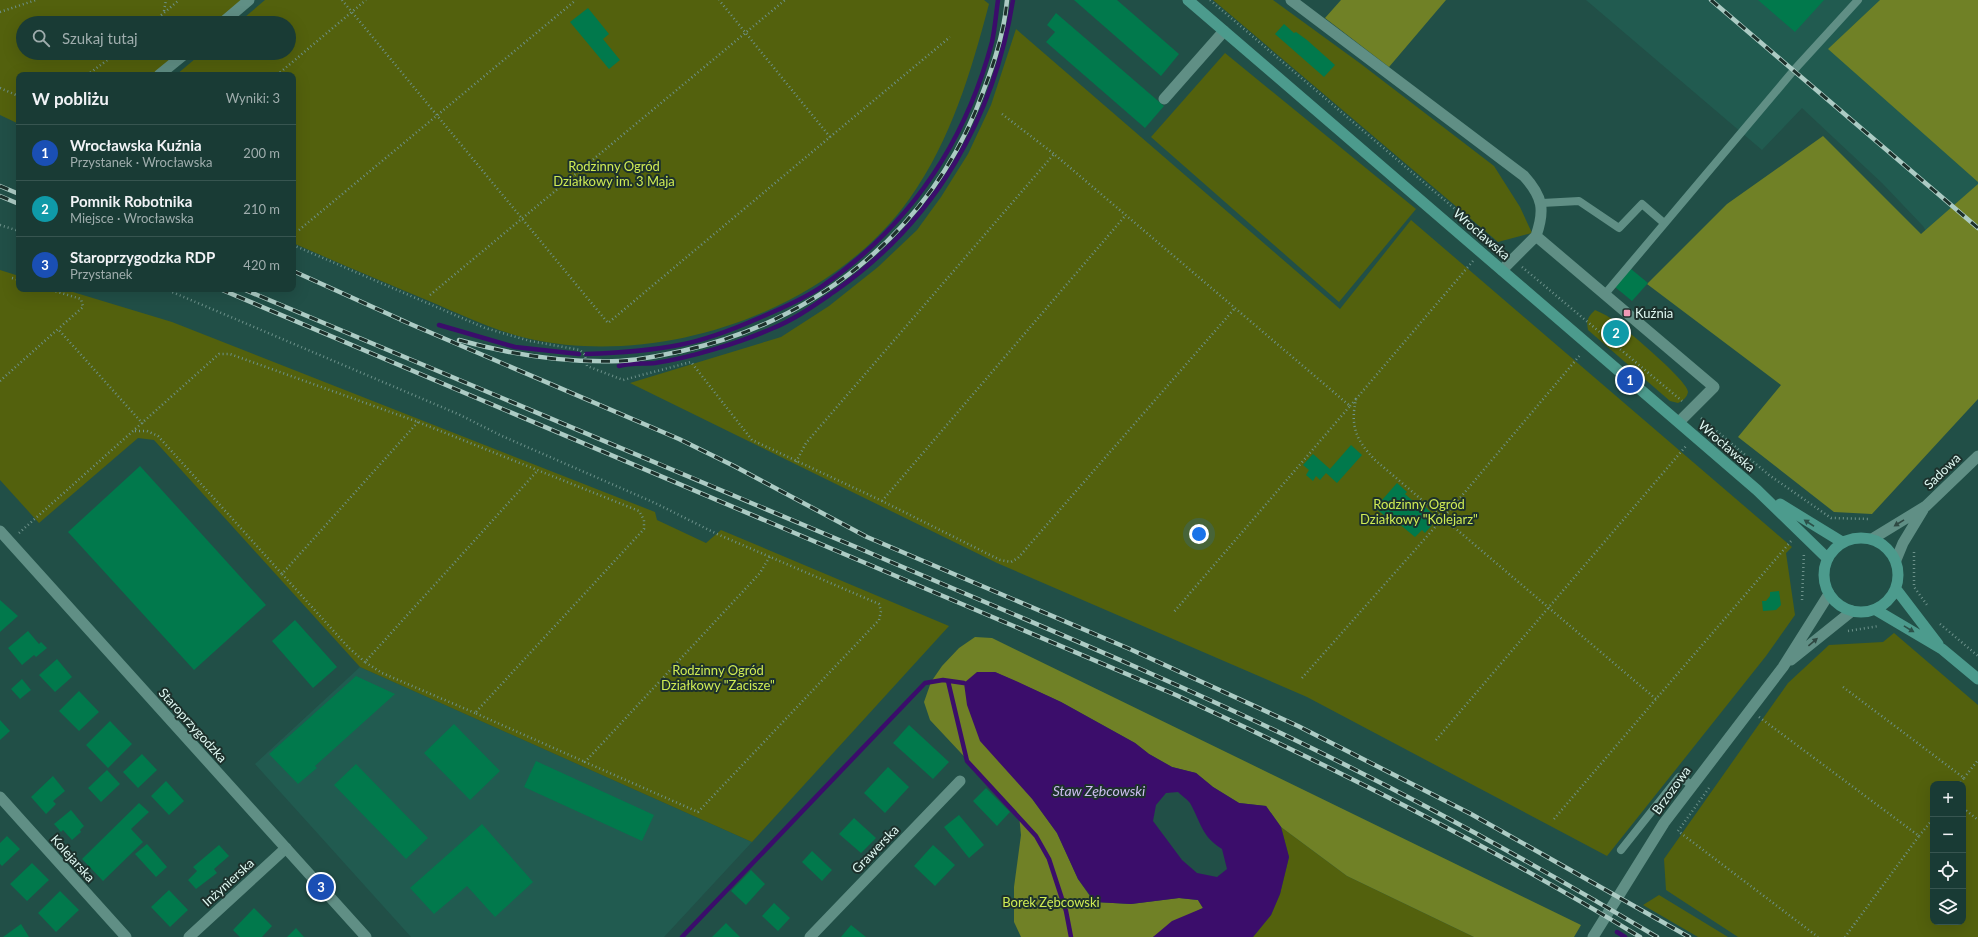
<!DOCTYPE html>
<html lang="pl">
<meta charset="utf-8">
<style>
body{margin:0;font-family:Lato,sans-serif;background:#264641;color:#f1f3f6}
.controls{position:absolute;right:12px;bottom:12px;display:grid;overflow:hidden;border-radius:8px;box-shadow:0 4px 16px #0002}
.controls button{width:36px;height:36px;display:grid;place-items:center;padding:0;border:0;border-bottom:1px solid #375550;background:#193b35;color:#f1f3f6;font:20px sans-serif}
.you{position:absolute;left:1199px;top:534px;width:14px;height:14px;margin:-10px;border:3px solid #fff;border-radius:50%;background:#1a73e8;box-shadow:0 0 0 6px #1a73e833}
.badge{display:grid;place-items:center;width:26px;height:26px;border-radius:50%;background:#95b2f1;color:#fff;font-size:13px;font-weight:700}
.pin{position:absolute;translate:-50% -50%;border:2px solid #fff;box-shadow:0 1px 4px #0006}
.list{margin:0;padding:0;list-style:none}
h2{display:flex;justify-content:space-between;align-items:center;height:52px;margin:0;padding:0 16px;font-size:17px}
h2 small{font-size:13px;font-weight:400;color:#9fadad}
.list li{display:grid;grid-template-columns:26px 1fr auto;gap:12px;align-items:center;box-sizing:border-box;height:56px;padding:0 16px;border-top:1px solid #375550}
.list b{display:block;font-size:15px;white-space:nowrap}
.list p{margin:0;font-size:13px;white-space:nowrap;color:#9fadad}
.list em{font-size:13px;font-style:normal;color:#9fadad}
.icon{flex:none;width:22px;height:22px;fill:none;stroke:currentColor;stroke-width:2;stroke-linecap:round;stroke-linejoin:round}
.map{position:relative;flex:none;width:1978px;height:937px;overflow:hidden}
.search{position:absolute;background:#193b35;box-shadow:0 4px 16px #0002;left:16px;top:16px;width:280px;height:44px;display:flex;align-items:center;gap:10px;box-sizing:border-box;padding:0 14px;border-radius:22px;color:#9fadad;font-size:15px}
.panel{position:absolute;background:#193b35;box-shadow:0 4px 16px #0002;left:16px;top:72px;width:280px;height:220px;border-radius:8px}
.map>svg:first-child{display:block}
</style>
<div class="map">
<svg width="1978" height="937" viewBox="0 0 1978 937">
<rect width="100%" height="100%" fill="#214f47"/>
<path fill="#215b50" d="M1586,0H1978V325L1923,226L1882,183L1802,108L1762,150Z
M360,667L752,842L664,937H411L255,764Z"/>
<path fill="#53610d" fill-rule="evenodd" d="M0,0H242L215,23H23V53H178L153,75H19V124L0,115Z
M265,0H984L989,4C971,72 951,140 910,198C830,311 662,368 530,339C495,331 462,315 429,301C384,282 338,263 293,243V75H176L202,53H289V23H238Z
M1213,0H1273L1361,64L1494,166L1520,207L1532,233L1498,242Z
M1016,29L1340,309L1411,220L1792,547L1786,553L1795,615L1766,656L1607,856L1307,697L997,563L630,383L781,337L829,306L878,267L917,230L941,197L968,154L991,105Z
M1225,53L1416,209L1339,302L1151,137Z
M0,270L19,276V289H63L172,322L655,512L657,520L706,543L721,530L949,626L752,842L360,667L154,440L138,438L39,523L0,480Z
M1595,310C1602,313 1610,317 1616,322C1627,330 1689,382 1688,392C1687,398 1682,401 1678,403L1670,401L1588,330C1586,320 1588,317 1595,310Z
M1894,633L1978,705V937H1738L1666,890L1664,859L1788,683L1829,645L1883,642ZM1933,784H1963V922H1933Z
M1281,827L1347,876L1474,937H1253L1271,915L1280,894L1289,857Z
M1659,895L1728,937H1698L1643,905Z"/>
<path fill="#708126" d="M1341,0H1446L1389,67L1325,18Z
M1880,0H1978V182L1828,49Z
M1823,136L1921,234L1978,184V399L1872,514L1834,512L1738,437L1781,385L1647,284L1727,204Z
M975,637L992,638L1581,925L1574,937H1474L1347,876L1281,827L1266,806L1239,803L1213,787L1196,773L1172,767L1149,754L1135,743L1061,702L995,672L1033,800L1057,833L1078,879L1094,902L1131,904L1179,898L1198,900L1203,908L1189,915L1153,937H1021L1014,922V887L1021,835L1019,815L930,720L924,702L931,682L942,666L959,648Z"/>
<path fill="#3b0d6b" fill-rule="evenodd" d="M977,672H995L1016,681L1061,702L1135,743L1149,754L1172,767L1196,773L1213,787L1239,803L1266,806L1281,827L1289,857L1280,894L1271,915L1253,937H1153L1172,921L1203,908L1198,900L1179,898L1131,904L1095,902L1078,879L1057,833L1033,800L980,741L967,705L964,683ZM1178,792C1181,795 1187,799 1190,803C1201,822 1201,836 1222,849L1227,869L1217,877L1197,873L1182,860L1153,821L1156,805L1166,793Z"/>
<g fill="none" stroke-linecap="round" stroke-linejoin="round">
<path stroke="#3b0d6b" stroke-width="4.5" d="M439,325L515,347L579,354
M586,354C617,353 648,351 679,345C706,340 734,329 759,318C780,309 802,300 821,287C908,227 965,144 992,42C995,28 996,14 998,0
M619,366C630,363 643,364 655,363C689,358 739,343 771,329C796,319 816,304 838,289C936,219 994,118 1013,0
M948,681L967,761L1036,836L1049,859L1066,911L1071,937
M1617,932L1625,937
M682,937L925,683L943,680L964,683"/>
</g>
<path fill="#01794c" d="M1074,0H1117L1179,54L1161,76Z
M1758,0H1824L1795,32Z
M588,8L609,34L603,39L620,60L609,69L570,22Z
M1056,13L1164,106L1145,128L1046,42L1055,32L1047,25Z
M1284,24L1294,33L1296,32L1307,40L1335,65L1324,77L1275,34Z
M1631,269L1648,283L1632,301L1615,287Z
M1351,445L1362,455L1337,483L1326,473L1320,480L1316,476L1313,481L1306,475L1309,470L1303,465L1313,454L1330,469Z
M140,466L266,605L194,670L68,532Z
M1397,483L1407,492L1405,494L1422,509L1424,506L1434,515L1428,522L1432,525L1425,533L1422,530L1415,537L1392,518L1390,520L1375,508Z
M1779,591L1781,605L1776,610L1763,611L1762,601H1766L1770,596V592Z
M0,600L18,616L0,632Z
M295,620L337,667L313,688L272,641Z
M28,631L39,644L41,642L47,648L36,657L34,655L22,665L8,648Z
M57,659L72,677L55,692L39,675Z
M356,676L395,694L315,766L317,768L298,784L269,754Z
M22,679L31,690L20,699L11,689Z
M79,691L99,712L79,731L59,711Z
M0,720L10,731L0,740Z
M110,721L132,744L108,768L86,745Z
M454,724L500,771L470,800L424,753Z
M909,725L949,762L933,779L893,743Z
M142,754L157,770L138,788L123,772Z
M536,761L654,815L642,841L524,787Z
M356,764L428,838L406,859L334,785Z
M888,767L909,787L885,813L864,793Z
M107,770L120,784L101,802L88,788Z
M53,776L65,791L53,801L56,804L46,814L31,797Z
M166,781L184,801L169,815L151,796Z
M986,788L1010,812L997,826L973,801Z
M139,803L149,812L131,829L143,842L103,881L82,859Z
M71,810L84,826L80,830L81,832L72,840L63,830L61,832L54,824Z
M959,815L984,845L969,858L944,827Z
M854,818L876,838L861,853L839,834Z
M482,824L533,882L495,917L467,886L434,914L410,888Z
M7,836L20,849L2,866L0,864V843Z
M147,844L167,867L156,877L135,854Z
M219,845L229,856L214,869L217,873L196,889L188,880L197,871L193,867Z
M933,845L955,865L935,886L914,866Z
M812,851L832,870L822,881L802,862Z
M32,863L49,880L27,901L10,884Z
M751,870L765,884L746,905L731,891Z
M169,890L188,910L170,927L151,907Z
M60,891L79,910L56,932L38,913Z
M774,903L790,918L778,931L762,916Z
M254,908L272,926L262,937H240L233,930Z
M726,923L740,937H712Z
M21,924L29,937H3Z
M851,925L866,937H841Z
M296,928L304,937H287Z"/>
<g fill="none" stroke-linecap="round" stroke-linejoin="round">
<path stroke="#6d928b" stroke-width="2.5" stroke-dasharray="1 3" stroke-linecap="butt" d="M342,0L608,323L830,137L719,0
M1210,0L1503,250
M164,11L166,0
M0,12L36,0
M152,23L179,0
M87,75L117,53
M277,75L366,0
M0,88L16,95L19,94
M1002,114L1054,154
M830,137L950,37
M0,225L19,231
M299,230L576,0
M293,245L485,328L530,341L580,350L585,355L587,366L623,380L691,362L752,440L882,501L1000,560L1011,562L1018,558L1235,308
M1473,261L1356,399C1350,426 1356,440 1375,460L1656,699L1792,540
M1522,267L1682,401
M12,278L19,280
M48,289L81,299L83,307L58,329
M165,289L458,414L502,436L655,503L717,534L879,604L881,611L879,620L698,812L585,762L760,573L770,556
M430,295L785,0
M0,381L58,329L143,424
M1350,406L1356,399
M1701,418L1769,475L1831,518L1870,519
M135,431H147L158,436L282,574
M796,462L806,443L1054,154L1350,406L1173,613
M882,501L1125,216
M19,533L219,354H230L418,422L639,511L644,520V529L475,713L585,762
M1914,552V587L1927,605
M1802,600L1804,552
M1940,624L1978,656
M1848,631L1879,626
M365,662L349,648L282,574L418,422
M1302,678L1444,517L1581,354
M1843,687L1964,778L1959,784
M475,713L382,673L365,662L538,470
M1759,717L1919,836L1845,937
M1436,740L1686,446
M1964,778L1978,760
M1709,788L1678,831L1818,937
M1963,808L1978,820
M1554,819L1656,699
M1919,836L1933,819"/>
<path stroke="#608f85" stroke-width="8" d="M1542,203L1579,201L1619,228L1642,204L1664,223
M1605,294L1794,70L1858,0
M1621,850L1679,777L1692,785"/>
<path stroke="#608f85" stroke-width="11" d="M1291,0L1524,176C1543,197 1545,210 1536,236
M222,23L249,0
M159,75L186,53
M1164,99L1224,31
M1502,270L1536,236L1714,387L1679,422
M0,797L126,937
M189,937L286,848
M810,937L960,781"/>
<path stroke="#608f85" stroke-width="11" d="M0,531L366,937
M1872,539L1926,506L1978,456
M1896,560L1903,543L1923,510
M1791,660L1852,611
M1593,937L1664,823L1783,667L1829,594"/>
<path stroke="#4c9b8d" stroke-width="11" d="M1188,0L1757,490L1827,558
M1780,504L1842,542
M1824 575a37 37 0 1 1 74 0a37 37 0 1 1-74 0Z
M1896,589L1938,644
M1876,610L1942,649L1978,679"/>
<g stroke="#accbc4" stroke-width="4.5">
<path id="rail" d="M1711,0L1978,228
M0,186L19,194
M0,196L19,204
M293,271L406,322
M220,289L1176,695C1334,768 1491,846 1640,937
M243,289C450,376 657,463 863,550C1007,612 1152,671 1293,739C1417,799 1538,866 1657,937
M401,320L679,439L734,466L867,537L1132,650L1298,726L1471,814L1689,937
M459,340C512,355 565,363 620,361C641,360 662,355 682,351C813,322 924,235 976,110C990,75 1004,37 1007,0"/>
</g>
<use href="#rail" stroke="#1d312c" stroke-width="3" stroke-dasharray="9" stroke-linecap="butt"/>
</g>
<defs><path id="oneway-solid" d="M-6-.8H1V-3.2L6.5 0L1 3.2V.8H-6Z"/></defs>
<g fill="#2b5149">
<use href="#oneway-solid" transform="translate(1809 523) rotate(-147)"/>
<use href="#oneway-solid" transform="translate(1909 629) rotate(31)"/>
</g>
<g fill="#2e4842">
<use href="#oneway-solid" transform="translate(1899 523) rotate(148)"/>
<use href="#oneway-solid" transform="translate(1813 642) rotate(-40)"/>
</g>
<rect fill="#f09ab6" stroke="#1d312c" stroke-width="1.5" x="1623" y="309" width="8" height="8" rx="2"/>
<g text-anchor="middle" stroke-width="4" stroke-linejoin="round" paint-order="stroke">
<g font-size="13" fill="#cfeb54" stroke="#1d312c">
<text x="614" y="171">Rodzinny Ogród<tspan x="614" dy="15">Działkowy im. 3 Maja</tspan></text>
<text x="1419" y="509">Rodzinny Ogród<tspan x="1419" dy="15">Działkowy "Kolejarz"</tspan></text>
<text x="718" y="675">Rodzinny Ogród<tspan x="718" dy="15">Działkowy "Zacisze"</tspan></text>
<text x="1051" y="907">Borek Zębcowski</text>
</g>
<g font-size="13" fill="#e0f9f3" stroke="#1d312c">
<text transform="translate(1482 234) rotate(41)" y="5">Wrocławska</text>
<text transform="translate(1727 446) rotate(41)" y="5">Wrocławska</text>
<text transform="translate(1942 471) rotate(-44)" y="5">Sadowa</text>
<text transform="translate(193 725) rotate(48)" y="5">Staroprzygodzka</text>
<text transform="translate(1671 790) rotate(-54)" y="5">Brzozowa</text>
<text transform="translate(875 849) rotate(-46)" y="5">Grawerska</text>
<text transform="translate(73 858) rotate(48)" y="5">Kolejarska</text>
<text transform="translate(228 882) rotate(-42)" y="5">Inżynierska</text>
</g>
<g font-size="13" fill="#e0f9f3" stroke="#1d312c" text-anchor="start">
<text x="1635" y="318">Kuźnia</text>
</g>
<g font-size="14" font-style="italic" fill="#cdbeef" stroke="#1d312c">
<text x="1099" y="796">Staw Zębcowski</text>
</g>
</g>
</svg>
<div class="controls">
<button>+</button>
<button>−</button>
<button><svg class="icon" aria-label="locate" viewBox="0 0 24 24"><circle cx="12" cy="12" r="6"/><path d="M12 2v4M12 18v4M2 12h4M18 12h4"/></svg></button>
<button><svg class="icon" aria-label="layers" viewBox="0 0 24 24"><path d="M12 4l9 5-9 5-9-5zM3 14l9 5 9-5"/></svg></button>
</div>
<div class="you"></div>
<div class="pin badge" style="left:1630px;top:380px;background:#1a4fb4">1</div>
<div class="pin badge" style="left:1616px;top:333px;background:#0f9aa8">2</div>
<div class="pin badge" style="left:321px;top:887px;background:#1a4fb4">3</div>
<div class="search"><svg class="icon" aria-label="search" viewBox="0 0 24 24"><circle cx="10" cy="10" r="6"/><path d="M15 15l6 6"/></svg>Szukaj tutaj</div>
<section class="panel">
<h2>W pobliżu<small>Wyniki: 3</small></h2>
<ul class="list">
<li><span class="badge" style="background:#1a4fb4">1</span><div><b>Wrocławska Kuźnia</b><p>Przystanek · Wrocławska</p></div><em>200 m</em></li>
<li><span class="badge" style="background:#0f9aa8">2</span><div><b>Pomnik Robotnika</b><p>Miejsce · Wrocławska</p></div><em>210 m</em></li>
<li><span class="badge" style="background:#1a4fb4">3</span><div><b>Staroprzygodzka RDP</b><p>Przystanek</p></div><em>420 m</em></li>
</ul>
</section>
</div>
